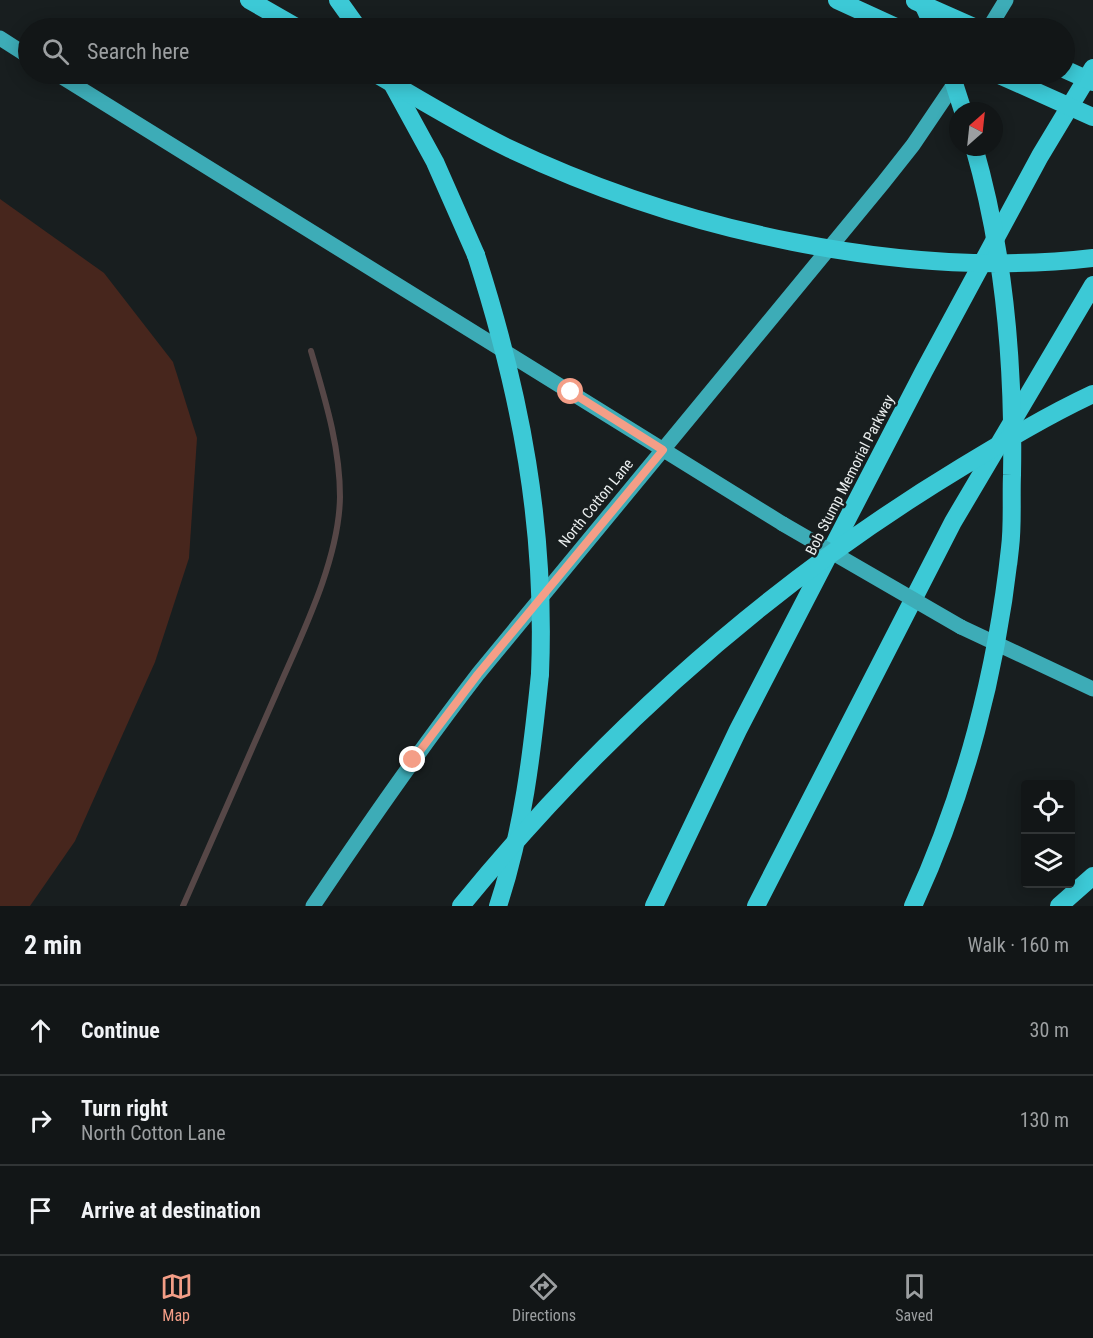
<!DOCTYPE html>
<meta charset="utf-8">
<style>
body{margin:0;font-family:"Roboto Condensed",sans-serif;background:#1b1f20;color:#f1f3f6}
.controls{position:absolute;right:18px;bottom:18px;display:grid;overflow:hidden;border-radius:6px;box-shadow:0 3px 15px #0003}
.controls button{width:54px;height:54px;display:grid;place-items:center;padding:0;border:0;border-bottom:2px solid #313536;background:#121617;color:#f1f3f6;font:30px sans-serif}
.compass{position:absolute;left:949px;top:102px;width:54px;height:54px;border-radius:50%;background:#121617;box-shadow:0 3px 15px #0003;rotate:27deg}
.stop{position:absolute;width:18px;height:18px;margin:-14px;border:4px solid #f49e87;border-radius:50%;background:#fff}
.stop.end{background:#f49e87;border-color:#fff;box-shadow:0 2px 6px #0008}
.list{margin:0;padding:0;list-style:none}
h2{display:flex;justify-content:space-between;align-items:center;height:78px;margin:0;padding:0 24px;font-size:26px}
h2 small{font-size:20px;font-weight:400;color:#9c9fa1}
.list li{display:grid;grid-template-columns:39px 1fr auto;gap:18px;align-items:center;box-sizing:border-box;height:90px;padding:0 24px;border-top:2px solid #313536}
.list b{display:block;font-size:22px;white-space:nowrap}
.list p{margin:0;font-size:20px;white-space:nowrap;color:#9c9fa1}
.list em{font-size:20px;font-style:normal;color:#9c9fa1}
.icon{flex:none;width:33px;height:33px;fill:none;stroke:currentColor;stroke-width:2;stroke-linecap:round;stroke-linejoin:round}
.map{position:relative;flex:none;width:1093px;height:906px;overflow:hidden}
.search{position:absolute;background:#121617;box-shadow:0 3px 15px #0003;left:18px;right:18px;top:18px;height:66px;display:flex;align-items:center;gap:15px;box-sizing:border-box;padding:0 21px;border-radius:33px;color:#9c9fa1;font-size:22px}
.sheet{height:348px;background:#121617}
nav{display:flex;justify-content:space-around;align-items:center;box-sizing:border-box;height:84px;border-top:2px solid #313536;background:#121617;font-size:16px;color:#9c9fa1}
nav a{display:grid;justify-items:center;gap:3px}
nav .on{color:#f49e87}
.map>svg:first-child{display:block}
</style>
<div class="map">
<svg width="1093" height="906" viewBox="0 0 1093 906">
<rect width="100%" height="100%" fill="#181e1f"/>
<path fill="#47261d" d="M0,199L104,273L173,362L197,438L189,558L155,662L75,841L30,906H0Z"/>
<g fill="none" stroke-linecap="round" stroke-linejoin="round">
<path stroke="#564747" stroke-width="6" d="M183,906C214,835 245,765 276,694C301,636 339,561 340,497C340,446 325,399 311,351"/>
<path stroke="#3dacb7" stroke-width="15" d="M989,28L1006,0
M0,38L28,56
M57,74L783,524
M961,627L1093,689
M313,906C366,827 420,749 478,674L883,183L913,145L961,74"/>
<path stroke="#3cc9d6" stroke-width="18" d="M249,0L298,28
M338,0L358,28
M837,0L898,28
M915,1L976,28
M389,78L435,162L476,255
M498,906C523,831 532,753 540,674
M654,906L738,730L924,371L1040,156L1093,68
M756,906L953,522L1093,285
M1059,906L1093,876"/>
<path stroke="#3dacb7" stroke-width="15" d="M783,524L961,627"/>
<path stroke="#3cc9d6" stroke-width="18" d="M921,0L934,28
M1064,69L1093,82
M376,74C419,99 461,125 506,147C680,230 901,280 1093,258
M951,74L963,111
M997,74L1093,117
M476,255C521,395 546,527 540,674
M461,906C603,732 770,583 962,467C1005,441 1048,415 1093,394
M913,906C965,794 997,670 1010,548C1013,524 1011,499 1012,475C1014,364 1005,254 974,147"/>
</g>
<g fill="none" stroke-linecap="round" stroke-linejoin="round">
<path stroke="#f49e87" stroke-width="8" d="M413,760L478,674L663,450L571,392"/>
</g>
<g text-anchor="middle" stroke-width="5" stroke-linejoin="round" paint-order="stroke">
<g font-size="15" fill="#eaeeee" stroke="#181e1f">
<text transform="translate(850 475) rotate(-63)" y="5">Bob Stump Memorial Parkway</text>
<text transform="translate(596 503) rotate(-51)" y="5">North Cotton Lane</text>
</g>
</g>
</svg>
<div class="controls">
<button><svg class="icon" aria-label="locate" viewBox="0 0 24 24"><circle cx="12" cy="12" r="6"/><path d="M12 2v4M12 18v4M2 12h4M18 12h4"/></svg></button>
<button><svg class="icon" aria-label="layers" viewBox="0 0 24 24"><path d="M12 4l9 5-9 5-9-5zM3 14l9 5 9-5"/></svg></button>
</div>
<svg class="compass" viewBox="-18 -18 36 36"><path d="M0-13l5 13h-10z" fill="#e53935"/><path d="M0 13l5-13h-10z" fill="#9c9fa1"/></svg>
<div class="stop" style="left:571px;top:392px"></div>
<div class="stop end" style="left:413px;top:760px"></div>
<div class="search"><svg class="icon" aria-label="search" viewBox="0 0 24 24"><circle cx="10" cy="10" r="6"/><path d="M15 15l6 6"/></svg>Search here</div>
</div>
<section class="sheet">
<h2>2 min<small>Walk · 160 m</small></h2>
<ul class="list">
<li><svg class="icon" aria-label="ahead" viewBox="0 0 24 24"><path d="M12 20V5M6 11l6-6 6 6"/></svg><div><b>Continue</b></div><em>30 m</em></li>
<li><svg class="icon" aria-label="right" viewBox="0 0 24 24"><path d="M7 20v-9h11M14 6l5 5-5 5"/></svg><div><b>Turn right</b><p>North Cotton Lane</p></div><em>130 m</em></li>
<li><svg class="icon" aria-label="arrive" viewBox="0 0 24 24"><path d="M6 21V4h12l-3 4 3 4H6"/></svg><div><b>Arrive at destination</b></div></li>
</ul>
</section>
<nav>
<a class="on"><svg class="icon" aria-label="map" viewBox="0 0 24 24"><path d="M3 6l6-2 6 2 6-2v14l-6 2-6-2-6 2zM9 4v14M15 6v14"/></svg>Map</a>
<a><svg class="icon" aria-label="directions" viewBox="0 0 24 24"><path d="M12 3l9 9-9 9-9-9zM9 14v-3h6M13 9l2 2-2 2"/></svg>Directions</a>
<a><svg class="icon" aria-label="saved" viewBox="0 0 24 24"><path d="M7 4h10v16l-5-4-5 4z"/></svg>Saved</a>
</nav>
